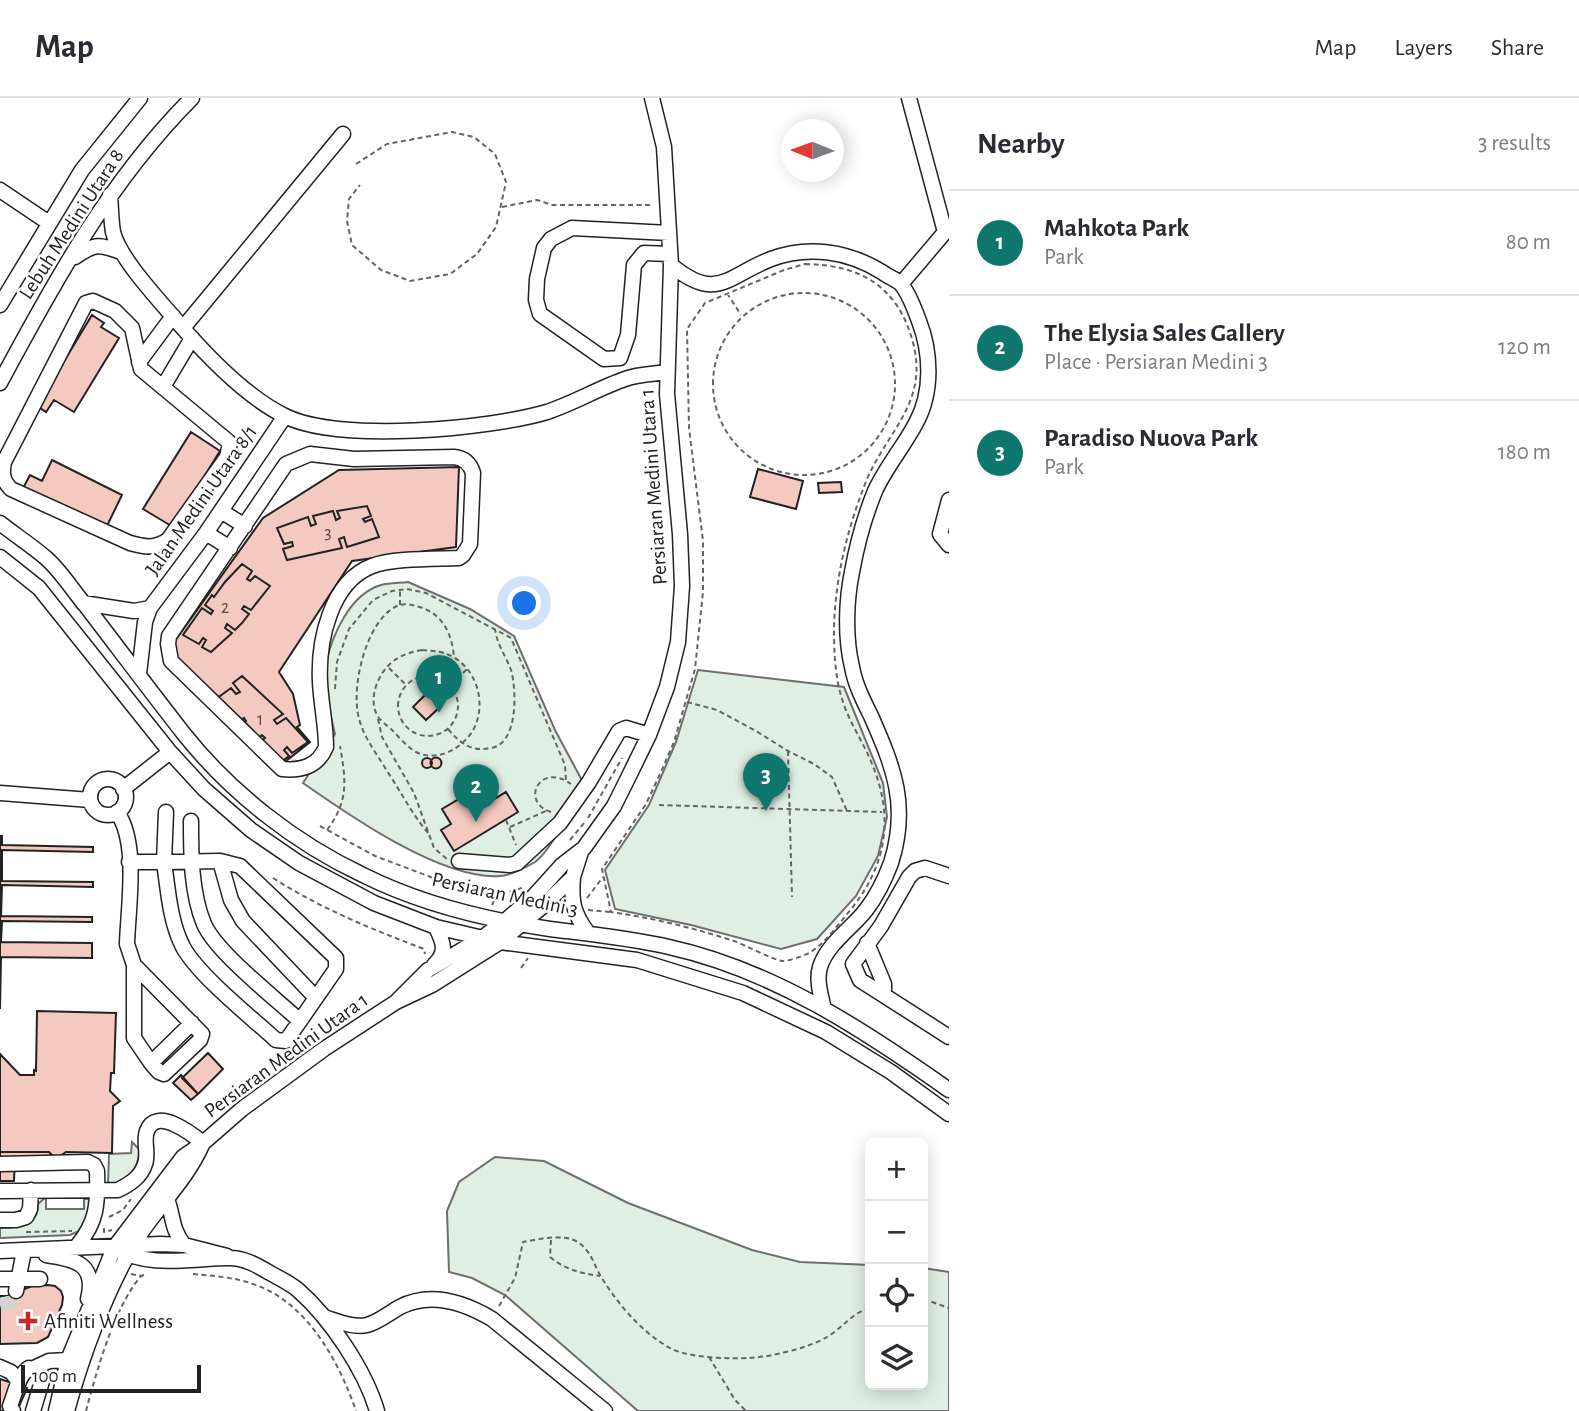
<!DOCTYPE html>
<meta charset="utf-8">
<style>
body{margin:0;font-family:"Alegreya Sans",sans-serif;background:#f7f7f7;color:#2b2b33}
.controls{position:absolute;right:21px;bottom:21px;display:grid;overflow:hidden;border-radius:10px;box-shadow:0 4px 18px #0003}
.controls button{width:63px;height:63px;display:grid;place-items:center;padding:0;border:0;border-bottom:2px solid #e1e1e2;background:#fff;color:#2b2b33;font:35px sans-serif}
.compass{position:absolute;left:781px;top:21px;width:63px;height:63px;border-radius:50%;background:#fff;box-shadow:0 4px 18px #0003;rotate:271deg}
.scale{position:absolute;left:21px;bottom:18px;width:180px;box-sizing:border-box;padding-left:7px;border:4px solid #222;border-top:0;font-size:19px;line-height:24px;white-space:nowrap;color:#222;-webkit-text-stroke:5px #fff;paint-order:stroke}
.you{position:absolute;left:525px;top:506px;width:24px;height:24px;margin:-18px;border:5px solid #fff;border-radius:50%;background:#1a73e8;box-shadow:0 0 0 10px #1a73e833}
.badge{display:grid;place-items:center;width:46px;height:46px;border-radius:50%;background:#0f766e;color:#fff;font-size:23px;font-weight:700}
.pin{position:absolute;translate:-50% -58px;filter:drop-shadow(0 2px 4px #0008)}
.pin::after{content:'';position:absolute;top:37px;width:24px;height:21px;background:inherit;clip-path:polygon(0 0,100% 0,50% 100%)}
.list{margin:0;padding:0;list-style:none}
h2{display:flex;justify-content:space-between;align-items:center;height:91px;margin:0;padding:0 28px;font-size:30px}
h2 small{font-size:23px;font-weight:400;color:#7c7c81}
.list li{display:grid;grid-template-columns:46px 1fr auto;gap:21px;align-items:center;box-sizing:border-box;height:105px;padding:0 28px;border-top:2px solid #e1e1e2}
.list b{display:block;font-size:26px;white-space:nowrap}
.list p{margin:0;font-size:23px;white-space:nowrap;color:#7c7c81}
.list em{font-size:23px;font-style:normal;color:#7c7c81}
.icon{flex:none;width:38px;height:38px;fill:none;stroke:currentColor;stroke-width:2;stroke-linecap:round;stroke-linejoin:round}
.map{position:relative;flex:none;width:949px;height:1313px;overflow:hidden}
header{display:flex;align-items:center;gap:42px;box-sizing:border-box;height:98px;padding:0 35px;background:#fff;border-bottom:2px solid #e1e1e2}
header strong{font-size:33px}
nav{display:flex;gap:38px;margin-inline-start:auto;font-size:24px}
main{display:flex}
aside{flex:1;background:#fff}
.map>svg:first-child{display:block}
</style>
<header>
<strong>Map</strong>
<nav><a>Map</a><a>Layers</a><a>Share</a></nav>
</header>
<main>
<div class="map">
<svg width="949" height="1313" viewBox="0 0 949 1313">
<rect width="100%" height="100%" fill="#fff"/>
<path fill="#e0efe3" stroke="#6f6f6f" stroke-width="2" d="M408,484L470,511L514,538L555,632L585,688C575,705 550,754 535,764C527,769 509,778 500,778C442,782 350,718 303,685L335,636C330,614 322,589 326,566C332,537 350,496 381,487C389,485 400,485 408,484Z
M698,572L844,589L883,685L887,719L878,758L856,798L817,841L781,851L691,827L615,811L605,772L649,707L676,644Z
M132,1044L139,1051C140,1069 127,1086 108,1086L109,1056L131,1055Z
M495,1059L544,1063L628,1105L752,1152L800,1164L870,1167V1287H923V1170L949,1174V1313H638L505,1197L472,1180L449,1174L447,1113L459,1084Z
M46,1099V1111H84V1101H91L84,1131L70,1137L0,1140V1130C19,1130 38,1129 38,1106Z"/>
<path fill="#f3c9c0" stroke="#222" stroke-width="2" d="M92,217L104,225L101,229L119,240L74,314L54,302L46,314L37,308Z
M191,334L220,353L173,429L143,411Z
M52,362L122,397L105,432L22,392L30,377L42,383Z
M459,369L456,449L352,463L279,574L293,596L300,627L297,629L310,644L281,667L173,558L172,547L263,420L339,372Z
M758,371L803,383L796,411L750,399Z
M841,384L842,394L819,395L818,385Z
M367,408L371,418L363,421L365,424L372,421L379,439L347,449L344,439L339,441L342,450L287,462L283,451L293,448L292,444L284,446L277,430L308,419L311,428L316,426L313,418L333,413L336,422L340,420L337,413Z
M242,466L252,473L247,481L250,483L255,478L270,488L251,512L244,508L242,511L249,516L242,525L235,532L227,526L225,530L232,535L211,554L202,549L206,542L203,540L199,546L183,537L202,510L211,516L213,513L205,507L212,497L214,499L225,484Z
M242,578L283,616L274,622L277,626L286,620L308,644L292,655L287,649L284,652L289,658L281,664L259,645L265,640L262,637L256,642L241,628L246,623L244,620L237,625L216,601L231,590L236,596L240,594L233,585Z
M427,595L440,609L426,622L413,609Z
M430.5 665a5.5 5.5 0 1 1 11 0a5.5 5.5 0 1 1-11 0Z
M422 665a5 5 0 1 1 10 0a5 5 0 1 1-10 0Z
M506,694L518,714L454,753L441,732L451,726L442,711L464,698L473,714Z
M0,738H2V747L93,749V754L2,752V783L93,784V789L2,787L1,818L92,819V824L2,823L1,844L92,845V860L1,859L0,911Z
M37,913L116,915L114,975H111L110,993L120,1003L113,1008L112,1055L66,1054L56,1061L49,1054H0V956L20,977H34V972L36,973Z
M208,955L223,971L198,996L182,980Z
M181,977L198,996L191,1002L173,985Z
M0,1054H49L55,1061L15,1060L14,1083H0Z
M48,1187L55,1188L61,1193L63,1199L62,1207L48,1239L37,1245L0,1246V1198H7L32,1188Z
M0,1281L27,1290L17,1313H0Z"/>
<g fill="none" stroke-linecap="round" stroke-linejoin="round">
<path stroke="#d3d3d3" stroke-width="14" stroke-dasharray="14 7" stroke-linecap="butt" d="M0,1207L12,1204L16,1193"/>
<g stroke="#222" stroke-width="17">
<path id="minor" d="M0,92L49,125
M110,97C111,109 111,122 113,134C120,162 162,205 181,228C208,259 248,300 285,318C339,345 489,331 547,314C574,305 599,290 625,281C638,276 654,276 667,274
M669,135L572,130L551,141L544,150L537,181L536,202L540,216L604,261L620,260L628,237L634,167L644,155L670,156
M75,159C95,145 99,146 121,154
M671,167C717,205 727,178 771,161C808,147 848,153 882,174C887,178 895,181 900,185C908,193 915,212 919,223C931,254 933,294 916,325C904,348 886,369 875,393C864,420 857,446 852,474C846,503 845,540 852,569C855,586 863,602 871,618C894,670 909,708 891,765C885,781 876,799 866,812C852,830 827,846 820,869C816,882 821,898 824,911
M901,186L945,134L909,0
M93,203L115,213L132,230L141,271L230,345L227,359L168,442C155,451 144,449 130,445L11,391C2,382 2,375 4,364L86,205Z
M0,207L82,72L140,0
M183,230L343,36
M139,264L173,218
M0,285C54,184 110,82 192,0
M163,289L192,240
M310,356L354,361L454,359C464,360 470,365 473,375L470,446L463,457L459,460C436,461 392,460 372,468C330,484 318,544 320,584C321,606 326,627 326,649C318,668 302,673 282,671L171,563L168,546L169,538L286,366Z
M949,402L940,436L949,447
M221,413L245,428
M0,425C15,437 31,447 46,460C61,473 73,493 86,508C119,551 151,594 184,636C231,695 295,745 363,777C421,806 487,822 550,831C590,836 630,840 669,849C773,872 864,932 949,992
M206,435L230,450
M0,459L39,490L170,654L204,691L251,732L299,765L374,805L436,829L500,844L637,862L743,895L826,934L891,974L949,1016
M83,505L134,513L150,510
M139,576L145,524L150,510L206,435L285,318
M90 699a18 18 0 1 1 36 0a18 18 0 1 1-36 0Z
M123,691L170,654
M0,695L90,702
M117,714C139,745 128,809 127,846L134,867L202,936L200,942L164,976L159,974L151,965L134,940V867
M191,723C191,756 191,795 204,826C216,854 275,900 300,923
M220,763L240,768L336,860V871L286,943L276,942C251,919 199,878 183,849C170,824 168,792 164,764Z
M220,763L231,802L243,823L316,900
M459,763L510,767L517,765L560,725L589,684L619,633L626,630L649,637
M129,764H164L166,714
M949,778L925,770L915,773L909,779L881,828L853,866L860,882L949,939
M573,779C571,803 573,815 588,835
M867,845L884,886V897
M434,867C448,854 443,844 436,829
M396,904L428,872L482,840L506,822L534,798L562,767L584,750L614,708L628,680L649,637L667,589L678,544L682,488L680,436L667,296L671,167L664,49L652,0
M151,965L192,925
M0,1066L88,1064L94,1067L97,1073C98,1107 97,1124 77,1148
M0,1093L118,1092C130,1086 141,1079 145,1066C149,1056 143,1043 147,1033C156,1008 192,1036 203,1045
M167,1101C174,1120 171,1130 184,1147
M0,1122H16L26,1119L30,1111L31,1092
M114,1150C150,1171 191,1160 230,1160C245,1160 258,1168 270,1175C279,1180 290,1185 298,1192C330,1220 365,1272 377,1313
M0,1153L160,1146L184,1147L227,1158
M46,1157C74,1161 97,1165 88,1201
M0,1181H40
M16,1193L24,1153
M324,1219C337,1223 353,1230 367,1227C379,1224 389,1215 400,1209C431,1193 465,1205 492,1221L605,1313
M0,1269L11,1274L19,1284
M34,1270L49,1263L68,1262
M13,1313L10,1308C15,1296 18,1277 29,1270L38,1272L43,1280L33,1313
M56,1313L68,1262L114,1150L183,1059L203,1045L242,1011L324,951L396,904L432,887L500,844L543,808L573,779L581,754
M67,1313C82,1258 106,1193 135,1144C156,1110 186,1083 202,1047"/>
</g>
<path stroke="#646464" stroke-width="2" stroke-dasharray="5 3.5" stroke-linecap="butt" d="M356,66L387,46L452,34L474,39L495,56L506,84L496,129L477,156L450,176L410,183L381,172L352,147L347,123L349,101L360,87
M502,109L537,102L552,107H652
M805,166C858,167 896,186 912,241C931,305 885,334 865,386C847,432 835,481 834,531C834,554 835,581 843,604C850,626 864,645 872,666C894,718 887,766 852,810C841,823 824,847 809,855C803,858 789,863 783,863C772,862 746,847 734,843C694,830 653,820 611,814L602,771L646,706L660,676L674,644L695,571L703,494V443L689,330L687,231L705,205L784,172Z
M727,195L741,217
M713 286a91 91 0 1 1 182 0a91 91 0 1 1-182 0Z
M400,507V492
M422,552C433,553 443,553 453,559C479,573 487,610 472,634C460,652 436,664 416,654C407,649 399,639 392,632C387,627 380,623 377,617C368,600 378,576 392,564C401,557 411,554 422,552Z
M389,570L405,586
M398 608a30 30 0 1 1 60 0a30 30 0 1 1-60 0Z
M451,587L467,571
M335,591L337,564L349,531L373,502L392,493L407,491L426,495L511,540L565,667L566,683
M687,604L717,612L756,633L788,653L814,666L832,679L847,713
M378,621L382,639L414,695L434,750L447,761
M448,631C461,646 471,654 491,650C518,646 517,593 511,572C506,558 497,547 495,531
M788,653L792,799
M659,707L882,714
M551,714C520,705 539,663 571,686
M588,720L622,660
M506,722L516,747
M320,728L375,758L457,789L482,796L508,794L522,790
M510,729L546,713
M327,732C349,703 346,682 340,648
M428,735C412,716 401,694 387,673C376,654 362,638 358,616C352,586 366,525 395,509C402,505 409,506 416,508C442,514 452,535 454,559
M570,742L584,725
M273,780C320,810 371,831 424,851L425,856
M587,800L603,779
M492,807L497,796
M588,812L611,814
M521,870L528,860
M109,1119L123,1112L131,1101
M104,1130V1134L112,1132
M26,1134L72,1133
M551,1142L550,1159C566,1172 580,1175 600,1178
M131,1176L142,1178L146,1175
M193,1176C213,1178 234,1179 253,1186C306,1203 339,1263 356,1313
M923,1203L932,1204L949,1210
M499,1208L515,1180L523,1144C538,1141 562,1136 576,1143C590,1151 593,1164 600,1177C617,1205 641,1234 670,1250C688,1260 729,1261 749,1260C770,1259 809,1250 827,1239C844,1229 850,1216 870,1210
M709,1259L735,1302L746,1313
M86,1313C97,1272 114,1210 141,1178"/>
<use href="#minor" stroke="#fff" stroke-width="14"/>
</g>
<path fill="#c62828" stroke="#fff" stroke-width="2.5" d="M24.5 1212.5h7v7h7v7h-7v7h-7v-7h-7v-7h7z"/>
<g text-anchor="middle" stroke-width="5" stroke-linejoin="round" paint-order="stroke">
<g font-size="18" fill="#564c4a">
<text x="328" y="440">3</text>
<text x="225" y="515">2</text>
<text x="260" y="627">1</text>
</g>
<g font-size="21" fill="#222" stroke="#fff">
<text transform="translate(71 126) rotate(-57)" y="7">Lebuh Medini Utara 8</text>
<text transform="translate(653 389) rotate(-94)" y="7">Persiaran Medini Utara 1</text>
<text transform="translate(201 402) rotate(-55)" y="7">Jalan Medini Utara 8/1</text>
<text transform="translate(505 796) rotate(12)" y="7">Persiaran Medini 3</text>
<text transform="translate(286 957) rotate(-36)" y="7">Persiaran Medini Utara 1</text>
</g>
<g font-size="21" fill="#222" stroke="#fff" text-anchor="start">
<text x="44" y="1230">Afiniti Wellness</text>
</g>
</g>
</svg>
<div class="controls">
<button>+</button>
<button>−</button>
<button><svg class="icon" aria-label="locate" viewBox="0 0 24 24"><circle cx="12" cy="12" r="6"/><path d="M12 2v4M12 18v4M2 12h4M18 12h4"/></svg></button>
<button><svg class="icon" aria-label="layers" viewBox="0 0 24 24"><path d="M12 4l9 5-9 5-9-5zM3 14l9 5 9-5"/></svg></button>
</div>
<svg class="compass" viewBox="-18 -18 36 36"><path d="M0-13l5 13h-10z" fill="#e53935"/><path d="M0 13l5-13h-10z" fill="#7c7c81"/></svg>
<div class="scale">100 m</div>
<div class="you"></div>
<div class="pin badge" style="left:439px;top:615px">1</div>
<div class="pin badge" style="left:476px;top:724px">2</div>
<div class="pin badge" style="left:766px;top:713px">3</div>
</div>
<aside>
<h2>Nearby<small>3 results</small></h2>
<ul class="list">
<li><span class="badge">1</span><div><b>Mahkota Park</b><p>Park</p></div><em>80 m</em></li>
<li><span class="badge">2</span><div><b>The Elysia Sales Gallery</b><p>Place · Persiaran Medini 3</p></div><em>120 m</em></li>
<li><span class="badge">3</span><div><b>Paradiso Nuova Park</b><p>Park</p></div><em>180 m</em></li>
</ul>
</aside>
</main>
